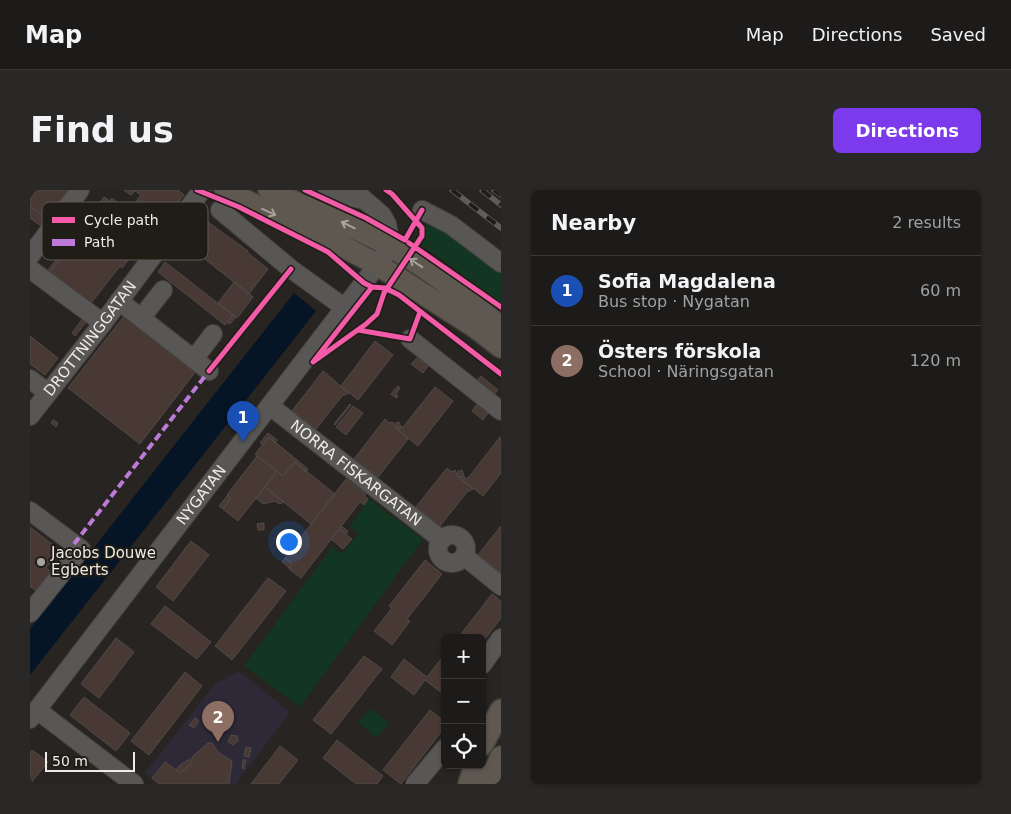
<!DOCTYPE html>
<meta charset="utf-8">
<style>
body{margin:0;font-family:"DejaVu Sans",sans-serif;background:#2a2826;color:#f1f3f6}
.controls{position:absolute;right:15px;bottom:15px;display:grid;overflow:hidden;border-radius:8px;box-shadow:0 1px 4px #0004}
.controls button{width:45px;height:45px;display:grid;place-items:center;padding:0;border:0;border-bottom:1px solid #3b3938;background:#1d1b19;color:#f1f3f6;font:25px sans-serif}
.scale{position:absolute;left:15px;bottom:12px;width:90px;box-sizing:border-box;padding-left:5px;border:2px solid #edebe6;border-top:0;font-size:14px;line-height:18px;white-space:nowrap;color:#edebe6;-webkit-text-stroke:4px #201c16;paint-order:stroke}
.you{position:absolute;left:258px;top:351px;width:18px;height:18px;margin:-12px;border:4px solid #fff;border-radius:50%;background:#1a73e8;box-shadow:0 0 0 8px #1a73e833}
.badge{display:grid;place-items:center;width:32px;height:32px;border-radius:50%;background:#7c3aed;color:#fff;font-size:16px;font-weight:700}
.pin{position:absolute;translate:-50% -41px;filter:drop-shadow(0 1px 2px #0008)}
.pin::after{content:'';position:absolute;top:26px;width:18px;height:15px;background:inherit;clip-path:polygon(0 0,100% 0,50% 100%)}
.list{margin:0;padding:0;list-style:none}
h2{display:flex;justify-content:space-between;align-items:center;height:65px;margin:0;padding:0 20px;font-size:21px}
h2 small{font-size:16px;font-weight:400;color:#a0a1a2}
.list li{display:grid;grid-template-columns:32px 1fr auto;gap:15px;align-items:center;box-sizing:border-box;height:70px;padding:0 20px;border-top:1px solid #3b3938}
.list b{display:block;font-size:19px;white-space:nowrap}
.list p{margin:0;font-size:16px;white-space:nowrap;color:#a0a1a2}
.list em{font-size:16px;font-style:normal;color:#a0a1a2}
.icon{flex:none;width:28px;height:28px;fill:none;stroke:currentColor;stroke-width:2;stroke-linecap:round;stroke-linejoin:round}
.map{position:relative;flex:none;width:471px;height:594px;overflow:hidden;border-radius:8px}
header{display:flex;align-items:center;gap:30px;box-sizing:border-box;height:70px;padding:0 25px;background:#1d1b19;border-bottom:1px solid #3b3938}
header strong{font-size:24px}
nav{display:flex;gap:28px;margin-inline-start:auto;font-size:18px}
.intro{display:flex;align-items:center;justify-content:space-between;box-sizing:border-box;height:120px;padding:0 30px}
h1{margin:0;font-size:35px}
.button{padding:12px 22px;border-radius:8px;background:#7c3aed;color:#fff;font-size:18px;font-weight:700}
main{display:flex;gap:30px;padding:0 30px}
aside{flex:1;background:#1d1b19;border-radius:8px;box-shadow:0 1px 4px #0004}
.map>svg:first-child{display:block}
</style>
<header>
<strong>Map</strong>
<nav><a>Map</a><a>Directions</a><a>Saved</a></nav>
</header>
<div class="intro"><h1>Find us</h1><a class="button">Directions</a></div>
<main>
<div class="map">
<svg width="471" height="594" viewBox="0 0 471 594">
<rect width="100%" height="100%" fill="#272421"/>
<path fill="#2e2937" d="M209,481L260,522L206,594H128L115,583L185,494Z"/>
<path fill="#123621" d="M399,32L418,38L471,77V113L385,50Z
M339,309L393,349L270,517L214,476L302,357L313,364L328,343L320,336Z
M340,518L359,533L347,548L328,533Z"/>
<path fill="#051526" d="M264,103L286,121L0,485V439Z"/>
<path fill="#493934" stroke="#4e4b49" d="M7,0H39L17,29L0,16V9Z
M94,0H148L154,5L138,25L124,16L114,29L119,31L118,36L114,38L120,42L92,78L90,76L58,117L17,86L77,9L96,24L111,5L105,1L101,5Z
M74,7L77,9L17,86L15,84Z
M82,8L87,12L85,15L79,11Z
M0,16L17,29L11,36L0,28Z
M171,27L218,61V63L238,79L219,104L152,51Z
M135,72L203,125L195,135L128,82Z
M204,92L223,107L207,128L188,113Z
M203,125L206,127L200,134L197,132Z
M94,126L166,181L110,254L38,198Z
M53,128L57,131L45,146L42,143Z
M0,146L28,168L15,185L0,174Z
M345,151L363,165L328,210L311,196Z
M387,168L398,176L393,183L381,174Z
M293,181L319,203L312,206L286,239L262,221Z
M451,186L468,200L462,207L445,193Z
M368,196L370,198L366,204L368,206L366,208L361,204Z
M405,197L423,211L388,256L367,239L374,236Z
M320,214L321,215L305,235L304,234Z
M447,214L458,223L453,230L442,221Z
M323,216L333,223L316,245L306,237Z
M355,229L359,233L363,232L365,237L378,249L348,287L324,269Z
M23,230L28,233L26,237L21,233Z
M369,232L371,237L367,239L365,233Z
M238,243L247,250L245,253L239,247L233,255L230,253Z
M239,247L267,270L253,286L225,264Z
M470,247L471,249V283L453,306L429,287L434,286L435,289L439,287Z
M227,266L247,281L208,331L193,319L201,308L197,305Z
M267,270L278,279L276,282L265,272Z
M265,272L305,304L281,334L235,297L247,281L253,286Z
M417,278L422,282L425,280L427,286L443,299L437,302L410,336L386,317Z
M432,280L434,286L429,287L427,282Z
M316,289L336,304L334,306L338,309L334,315L330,312L271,388L259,379L262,374L255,368Z
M235,297L254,312L249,314L245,311L233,314L226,308Z
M198,305L201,308L193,319L189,316Z
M234,333V340H228L227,334Z
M311,336L318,341L316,344L309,339Z
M471,336V383L448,365Z
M0,337L28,359L24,365L26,366L16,378L24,384L9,403L1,397L0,398Z
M309,339L322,349L313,359L301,349Z
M161,351L179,365L143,411L126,397Z
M255,368L262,374L259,378L252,372Z
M395,370L412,384L377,429L380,431L362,455L344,441L362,418L359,416Z
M238,388L256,401L202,470L185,456Z
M462,404L471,411V428L452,453V448H428Z
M135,416L181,452L167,469L121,434Z
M86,448L104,462L69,508L51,494Z
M415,464V501L413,504L395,490L384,505L361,487L374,469L397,487Z
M334,466L352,479L301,544L283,530Z
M155,482L172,496L119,565L101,551Z
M54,507L100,543L86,561L40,525Z
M400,520L415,532V537L371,594L353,580Z
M165,528L169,531L164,538L159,535Z
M201,545L207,546L208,551L203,555L198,552Z
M307,550L353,586L347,594H326L293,568Z
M178,553H182L189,563L202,571L199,594H129L122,588L135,572L150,583L162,573V567Z
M250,556L268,570L249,594H221Z
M216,557L221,558L219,567L214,566Z
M2,560L18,572L0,594V563Z
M160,569L162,573L150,583L146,580L150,575Z
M213,570H216L214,579L212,578Z"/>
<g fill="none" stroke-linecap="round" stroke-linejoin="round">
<g stroke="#44423f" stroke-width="20">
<g id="minor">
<path d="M297,0L305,4L334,10"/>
<path d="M190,20L261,79L315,118"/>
<path d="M392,20L421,35L471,73"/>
<path d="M0,66L50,0"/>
<path d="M0,79L73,133"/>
<path d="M89,111L179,181"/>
<path d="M111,128L133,100"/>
<path d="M380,149L471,221"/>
<path d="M164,169L183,144"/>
<path d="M0,189L18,203"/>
<path id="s1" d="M240,216L412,350"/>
<path id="s2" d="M0,226L73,133L172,0"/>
<path d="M0,321L51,359L0,423"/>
<circle cx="422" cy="359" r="14"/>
<path d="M434,366L471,396"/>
<path d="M452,475L471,448"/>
<path d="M7,520L104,594"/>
<path id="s3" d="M0,529L361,57L357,34L352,25L323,0"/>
<path d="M385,594L415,558"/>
</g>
</g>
<g stroke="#44423f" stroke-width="24">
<path id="major" d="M195,0L238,22L303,51L348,75L445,137L471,157
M239,0C279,20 321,34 360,56C400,78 435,109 471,137
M452,555L471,520
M439,594L445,575
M461,594L463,584L471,567"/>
</g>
<use href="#minor" stroke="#595755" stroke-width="18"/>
<use href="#major" stroke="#5f5851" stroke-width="21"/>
<g stroke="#5e5d5a" stroke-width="5.5">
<path id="rail" d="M422,0L471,38
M452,0L471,15
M464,0L471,5"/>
</g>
<use href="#rail" stroke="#201c16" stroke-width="4" stroke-dasharray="11" stroke-linecap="butt"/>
<path stroke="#bd7bd9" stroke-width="4" stroke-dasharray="8 4" stroke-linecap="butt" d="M44,354L179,181"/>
<g stroke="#201c16" stroke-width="8">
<path id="cycleway" d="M167,0L209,17L298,62L334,93L342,97L355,98L369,105L471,184
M275,0L336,28L375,50L392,20
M379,53L471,117
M342,97L283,172L336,134L347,124L354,103L392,46V38L362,4L356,0
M328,140L380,149L390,122
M179,181L261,79"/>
</g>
<use href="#cycleway" stroke="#f35aa7" stroke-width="5"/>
</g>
<defs><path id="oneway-shaft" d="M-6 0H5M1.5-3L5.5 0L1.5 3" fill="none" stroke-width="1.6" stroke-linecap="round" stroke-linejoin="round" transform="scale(1.25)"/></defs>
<g stroke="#a6a29c">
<use href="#oneway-shaft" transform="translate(239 22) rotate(25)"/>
<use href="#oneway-shaft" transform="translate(318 35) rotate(-154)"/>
<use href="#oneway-shaft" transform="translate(386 73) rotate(-146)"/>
</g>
<circle fill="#a8a5a1" stroke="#201c16" stroke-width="2" cx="11" cy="372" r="5"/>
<g text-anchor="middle" stroke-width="4" stroke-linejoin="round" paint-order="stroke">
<g font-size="15" fill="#edebe6" stroke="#201c16">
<text dy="5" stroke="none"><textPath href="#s2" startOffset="98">DROTTNINGGATAN</textPath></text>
<text dy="5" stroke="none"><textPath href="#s1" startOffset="109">NORRA FISKARGATAN</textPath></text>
<text dy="5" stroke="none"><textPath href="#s3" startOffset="282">NYGATAN</textPath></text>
</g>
<g font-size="15" fill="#edebe6" stroke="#201c16" text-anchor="start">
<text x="21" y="368">Jacobs Douwe<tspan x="21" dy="17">Egberts</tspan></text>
</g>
</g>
<rect x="12" y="12" width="166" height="58" rx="8" fill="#201c16" stroke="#5e5a54" stroke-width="1"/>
<rect x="22" y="27" width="23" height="6" fill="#f35aa7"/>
<rect x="22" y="49" width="23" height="7" fill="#bd7bd9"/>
<g font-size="14" fill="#edebe6">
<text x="54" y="35">Cycle path</text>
<text x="54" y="57">Path</text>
</g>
</svg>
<div class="controls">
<button>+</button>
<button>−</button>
<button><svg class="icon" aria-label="locate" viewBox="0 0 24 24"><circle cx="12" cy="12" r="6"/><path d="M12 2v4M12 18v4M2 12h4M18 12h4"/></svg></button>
</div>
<div class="scale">50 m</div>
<div class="you"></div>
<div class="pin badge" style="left:213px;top:252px;background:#1a4fb4">1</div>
<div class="pin badge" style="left:188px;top:552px;background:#8d6e63">2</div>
</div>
<aside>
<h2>Nearby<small>2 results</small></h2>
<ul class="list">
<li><span class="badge" style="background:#1a4fb4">1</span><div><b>Sofia Magdalena</b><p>Bus stop · Nygatan</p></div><em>60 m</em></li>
<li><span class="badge" style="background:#8d6e63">2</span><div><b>Östers förskola</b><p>School · Näringsgatan</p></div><em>120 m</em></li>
</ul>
</aside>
</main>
